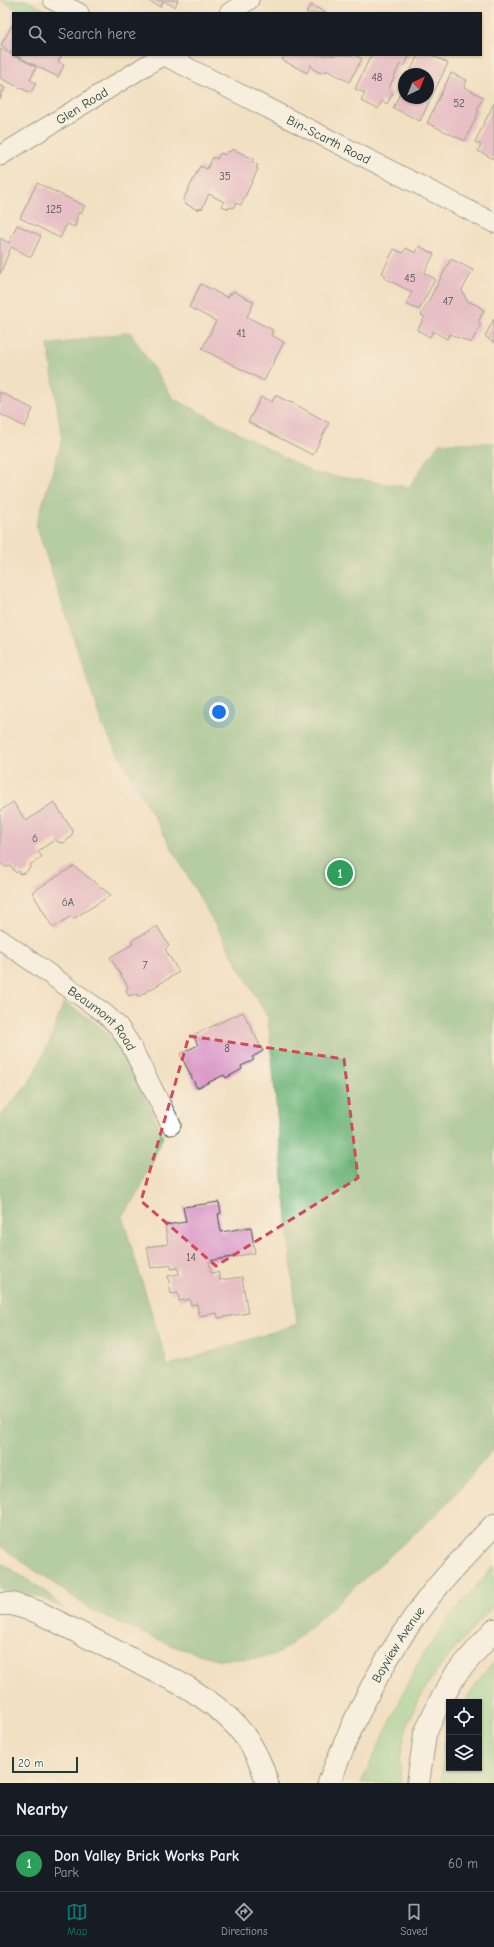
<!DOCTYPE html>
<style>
body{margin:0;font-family:"Comic Neue",sans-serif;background:#20242c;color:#f1f3f6}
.controls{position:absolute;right:12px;bottom:12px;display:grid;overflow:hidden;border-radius:0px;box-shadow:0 1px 3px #0004}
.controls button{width:36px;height:36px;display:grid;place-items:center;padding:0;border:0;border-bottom:1px solid #363941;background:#171b24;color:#f1f3f6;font:20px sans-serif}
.compass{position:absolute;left:398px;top:68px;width:36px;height:36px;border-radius:50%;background:#171b24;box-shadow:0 1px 3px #0004;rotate:43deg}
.scale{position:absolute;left:12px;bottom:10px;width:66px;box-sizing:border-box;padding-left:4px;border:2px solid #1f3d34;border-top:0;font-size:11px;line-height:14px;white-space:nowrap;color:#1f3d34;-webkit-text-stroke:3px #fbf7ec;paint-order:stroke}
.you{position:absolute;left:219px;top:712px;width:14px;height:14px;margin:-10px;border:3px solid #fff;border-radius:50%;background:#1a73e8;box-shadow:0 0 0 6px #1a73e833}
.badge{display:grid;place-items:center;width:26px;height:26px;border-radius:50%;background:#0f766e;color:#fff;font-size:13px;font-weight:700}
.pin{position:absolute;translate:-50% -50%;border:2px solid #fff;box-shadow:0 1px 4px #0006}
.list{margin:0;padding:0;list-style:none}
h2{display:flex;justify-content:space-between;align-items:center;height:52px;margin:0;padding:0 16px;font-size:17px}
h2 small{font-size:13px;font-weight:400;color:#9ea1a6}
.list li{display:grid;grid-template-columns:26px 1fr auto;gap:12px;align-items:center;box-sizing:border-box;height:56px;padding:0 16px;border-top:1px solid #363941}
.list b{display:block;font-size:15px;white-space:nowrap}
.list p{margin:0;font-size:13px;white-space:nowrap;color:#9ea1a6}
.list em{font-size:13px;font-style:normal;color:#9ea1a6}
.icon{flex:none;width:22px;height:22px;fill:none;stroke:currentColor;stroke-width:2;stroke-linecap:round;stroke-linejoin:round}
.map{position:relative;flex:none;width:494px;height:1783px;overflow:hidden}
.search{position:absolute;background:#171b24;box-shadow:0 1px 3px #0004;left:12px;right:12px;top:12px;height:44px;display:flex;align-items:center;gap:10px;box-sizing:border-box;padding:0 14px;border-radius:0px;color:#9ea1a6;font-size:15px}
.sheet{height:108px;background:#171b24}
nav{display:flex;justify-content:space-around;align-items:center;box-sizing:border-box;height:56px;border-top:1px solid #363941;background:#171b24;font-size:11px;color:#9ea1a6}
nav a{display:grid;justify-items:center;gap:2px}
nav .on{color:#0f766e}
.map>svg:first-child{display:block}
</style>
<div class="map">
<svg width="494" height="1783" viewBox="0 0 494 1783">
<rect width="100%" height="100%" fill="#fbf7ec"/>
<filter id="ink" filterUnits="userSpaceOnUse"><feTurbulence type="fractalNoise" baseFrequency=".025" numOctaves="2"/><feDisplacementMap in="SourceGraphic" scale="8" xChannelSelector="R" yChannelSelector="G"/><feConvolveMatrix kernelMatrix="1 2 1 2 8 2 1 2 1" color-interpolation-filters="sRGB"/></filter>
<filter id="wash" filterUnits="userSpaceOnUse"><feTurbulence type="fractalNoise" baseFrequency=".012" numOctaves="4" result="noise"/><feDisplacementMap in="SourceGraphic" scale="16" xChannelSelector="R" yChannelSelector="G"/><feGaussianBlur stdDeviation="0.9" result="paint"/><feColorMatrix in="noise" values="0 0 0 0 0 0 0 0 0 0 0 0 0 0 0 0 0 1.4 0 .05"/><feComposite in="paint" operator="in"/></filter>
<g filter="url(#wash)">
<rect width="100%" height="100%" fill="#f2e0c2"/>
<path fill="#87d28e" stroke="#538861" d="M0,0H26L51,13H24Z
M494,1566V1605C449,1655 393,1709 401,1783H361L418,1663L450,1616Z
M494,1662V1783H441L443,1748L449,1730V1768H479V1702H464L480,1678Z"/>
<path fill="#6db479" stroke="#467856" d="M130,332L173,398L314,473L409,487L439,443H494V1449L440,1511L292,1643L279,1653L262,1658L220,1660L178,1648L96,1613L0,1546V1116L29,1083L49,1043L64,1002C77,1011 92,1019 104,1030C133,1058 147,1101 163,1136L137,1196L122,1216L168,1366L297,1324L268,1018L103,727L36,525L62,440L48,345Z
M0,1562L48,1593L64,1609L41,1598L0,1590Z"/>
<g id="blocks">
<path fill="#da99c8" d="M150,0H178L175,7L163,1L160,7L149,1Z
M311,5L326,13H306Z
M12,25L13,26V54L1,45Z
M0,49L36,67L30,80L36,83L31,93L0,78Z
M15,55H62L58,62L64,65L58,77Z
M285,55H355L362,59L349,82L326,70L325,73L319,72L313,69L311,65L307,73L282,60Z
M371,55H410L404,66L400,64L388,90L393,93L387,104L382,101L378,109L361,101L365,93L355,89Z
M418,55H431L448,63L420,121L393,108L404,85V98H428V74H409Z
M451,73L467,80L464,87L483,97L477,110L479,111L465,141L427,123Z
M0,85L5,88L0,99Z
M494,103V159L478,151L481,145L475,142Z
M232,149L254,159L252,162L258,165L256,168L258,169L241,205L236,203L233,208L230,207L229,209L222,206L224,202L209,194L202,209L200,208L198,210L184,203L185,201L183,200L200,166L207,169L213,157L217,159L220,153L225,155L228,151L230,152Z
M37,183L85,206L81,214L78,212L75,227L67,224L60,238L20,218Z
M17,225L41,236L31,257L11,247L0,274V238L9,243Z
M419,246L434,254L424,273L435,279L419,310L406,304L412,292L384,278L386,275L382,273L394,249L403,253L406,248L416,253Z
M451,259L473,270L462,290L467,301L479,306V307L484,310L478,323L481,324L471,343L450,334L447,339L433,331L430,337L417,330L425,317L421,315Z
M201,284L228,298L230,293L232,294L233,291L254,302L247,317L273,330L271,335L284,342L264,381L202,349L216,321L189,307Z
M494,319V343L485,336Z
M0,392L33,409L25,427L0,414Z
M275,395L291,403V402L329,423L313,455L248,422L261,397L272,402Z
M13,802L26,821L54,802L73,831L71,837L64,843L58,842L56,839L38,851L42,857L30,865L31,867L25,873L20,874L19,871L16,873L11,866L6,867L0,863V811Z
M74,866L111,895L73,919L71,916L53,928L32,892Z
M157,926L169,946L165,949L179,972L138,997L137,994L129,996L126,991L128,987L110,957L133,944L131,941Z
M243,1012L263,1051L252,1057L254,1060L241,1066L242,1069L226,1078L224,1075L197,1088L180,1054L198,1045L193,1035Z
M219,1202L221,1213L218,1214L221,1232L251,1227L255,1253L209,1261L211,1273L218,1272L220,1280L242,1277L248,1313L218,1318L217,1313L199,1316L197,1304L191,1305L190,1299L179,1301L178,1293L171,1294L168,1276L179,1274L178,1268L171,1269V1265L151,1268L147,1247L168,1244L165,1225L186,1222L183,1207Z"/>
</g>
</g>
<g filter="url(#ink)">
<use href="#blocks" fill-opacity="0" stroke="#3f5549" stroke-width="1"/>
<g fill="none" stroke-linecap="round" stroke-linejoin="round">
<g stroke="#3f5549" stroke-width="21">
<g id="street">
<path d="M53,0L79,13"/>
<path d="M229,13L249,0"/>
<path id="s1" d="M163,55L494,223"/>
<path id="s2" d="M0,156L163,55"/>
<path id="s3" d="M0,939L104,1013L119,1027L130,1044L171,1125"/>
</g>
</g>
<g stroke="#3f5549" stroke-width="24">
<g id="secondary">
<path id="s4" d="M329,1783C354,1715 388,1649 433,1592C452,1569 473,1547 494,1525"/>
</g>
</g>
<g stroke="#3f5549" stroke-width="24">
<path id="primary" d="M0,1604H12L38,1612L187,1687C226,1711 255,1737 267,1783
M418,1783L425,1734L436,1709L456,1674L494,1630"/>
</g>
<use href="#street" stroke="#fff" stroke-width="19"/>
<use href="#secondary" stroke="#fff" stroke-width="22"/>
<use href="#primary" stroke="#fff" stroke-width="22"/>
</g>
</g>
<path d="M0 0H494V1783H0ZM189,1036L344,1059L358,1178L216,1266L141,1201Z" fill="#f2e0c2" fill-opacity=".55" fill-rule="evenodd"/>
<path fill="none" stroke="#d1495b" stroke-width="3" stroke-dasharray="8 5" stroke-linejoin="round" d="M189,1036L344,1059L358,1178L216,1266L141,1201Z"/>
<g text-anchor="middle" stroke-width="3" stroke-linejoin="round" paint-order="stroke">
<g font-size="11" fill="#4e5459">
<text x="377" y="81">48</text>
<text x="459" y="107">52</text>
<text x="225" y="180">35</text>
<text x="54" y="213">125</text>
<text x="410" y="282">45</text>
<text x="448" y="305">47</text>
<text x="241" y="337">41</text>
<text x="35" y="842">6</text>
<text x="68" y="906">6A</text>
<text x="145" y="969">7</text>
<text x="227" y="1052">8</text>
<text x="191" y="1261">14</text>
</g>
<g font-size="13" fill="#1f3d34" stroke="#fbf7ec">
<text dy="5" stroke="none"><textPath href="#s2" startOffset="96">Glen Road</textPath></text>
<text dy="5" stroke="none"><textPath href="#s1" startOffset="186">Bin-Scarth Road</textPath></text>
<text dy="5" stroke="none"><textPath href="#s3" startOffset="130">Beaumont Road</textPath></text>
<text dy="5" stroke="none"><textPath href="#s4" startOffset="155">Bayview Avenue</textPath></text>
</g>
</g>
</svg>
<div class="controls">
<button><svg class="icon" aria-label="locate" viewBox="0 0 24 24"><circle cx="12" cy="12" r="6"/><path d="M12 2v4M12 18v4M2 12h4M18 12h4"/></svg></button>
<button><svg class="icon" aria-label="layers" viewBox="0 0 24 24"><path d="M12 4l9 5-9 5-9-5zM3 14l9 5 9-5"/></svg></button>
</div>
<svg class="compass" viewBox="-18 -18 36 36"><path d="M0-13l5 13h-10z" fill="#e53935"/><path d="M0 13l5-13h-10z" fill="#9ea1a6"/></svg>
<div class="scale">20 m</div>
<div class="you"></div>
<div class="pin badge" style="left:340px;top:873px;background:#2e9e5b">1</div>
<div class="search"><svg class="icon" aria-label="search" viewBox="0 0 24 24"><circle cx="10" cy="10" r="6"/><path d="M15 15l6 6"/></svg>Search here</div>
</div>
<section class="sheet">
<h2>Nearby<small></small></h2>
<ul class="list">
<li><span class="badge" style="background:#2e9e5b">1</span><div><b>Don Valley Brick Works Park</b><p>Park</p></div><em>60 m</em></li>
</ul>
</section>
<nav>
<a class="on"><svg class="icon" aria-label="map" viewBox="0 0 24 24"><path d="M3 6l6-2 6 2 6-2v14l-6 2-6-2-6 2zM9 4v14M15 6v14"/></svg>Map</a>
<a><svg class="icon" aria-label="directions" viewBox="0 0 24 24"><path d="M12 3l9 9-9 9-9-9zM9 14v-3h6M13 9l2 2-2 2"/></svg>Directions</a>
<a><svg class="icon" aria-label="saved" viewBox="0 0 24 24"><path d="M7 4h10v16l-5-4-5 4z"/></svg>Saved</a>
</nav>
